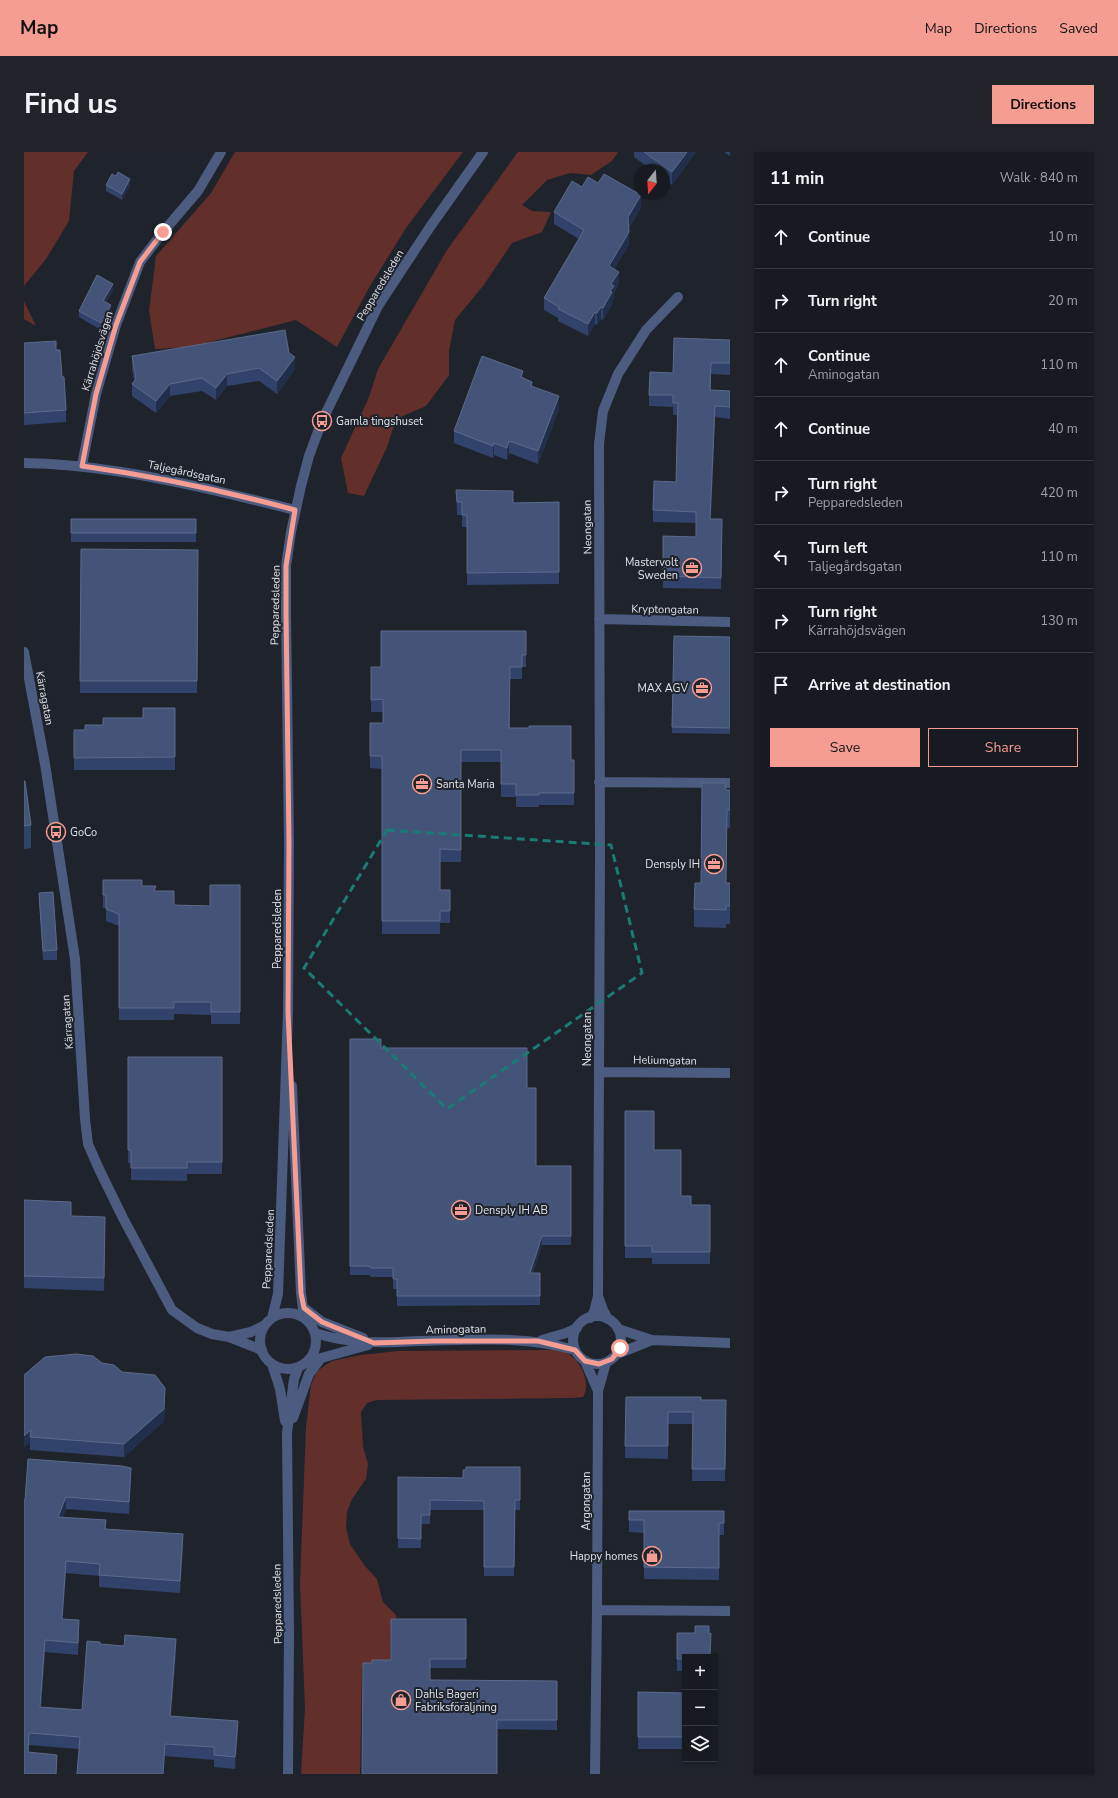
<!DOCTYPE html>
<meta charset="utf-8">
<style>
body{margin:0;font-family:"Nunito Sans",sans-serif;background:#20232a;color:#f1f3f6}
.controls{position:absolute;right:12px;bottom:12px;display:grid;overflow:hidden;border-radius:0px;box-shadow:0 1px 3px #0004}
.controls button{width:36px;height:36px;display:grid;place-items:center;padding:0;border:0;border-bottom:1px solid #36383f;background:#171a21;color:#f1f3f6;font:20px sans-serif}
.compass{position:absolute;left:610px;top:12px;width:36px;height:36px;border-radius:50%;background:#171a21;box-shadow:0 1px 3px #0004;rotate:197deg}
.stop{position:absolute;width:12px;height:12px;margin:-9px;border:3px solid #f59c93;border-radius:50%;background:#fff}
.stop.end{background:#f59c93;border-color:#fff;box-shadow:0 1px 4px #0008}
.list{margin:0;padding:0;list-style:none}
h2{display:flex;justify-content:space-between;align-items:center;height:52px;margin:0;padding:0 16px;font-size:17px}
h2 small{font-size:13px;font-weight:400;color:#9ea1a5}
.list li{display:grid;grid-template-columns:26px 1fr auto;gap:12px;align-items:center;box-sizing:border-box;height:64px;padding:0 16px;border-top:1px solid #36383f}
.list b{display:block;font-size:15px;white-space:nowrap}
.list p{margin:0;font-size:13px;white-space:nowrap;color:#9ea1a5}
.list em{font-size:13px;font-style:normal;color:#9ea1a5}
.actions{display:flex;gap:8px;padding:12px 16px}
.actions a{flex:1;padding:9px 0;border:1px solid #f59c93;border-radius:0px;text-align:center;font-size:14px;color:#f59c93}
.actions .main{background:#f59c93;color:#111}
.icon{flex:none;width:22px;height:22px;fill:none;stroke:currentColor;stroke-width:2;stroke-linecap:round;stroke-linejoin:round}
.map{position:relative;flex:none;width:706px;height:1622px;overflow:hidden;border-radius:0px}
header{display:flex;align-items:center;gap:24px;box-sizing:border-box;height:56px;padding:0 20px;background:#f59c93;color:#111}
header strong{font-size:19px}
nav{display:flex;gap:22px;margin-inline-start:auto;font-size:14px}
.intro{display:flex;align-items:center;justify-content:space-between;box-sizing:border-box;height:96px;padding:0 24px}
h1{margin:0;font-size:28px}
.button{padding:10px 18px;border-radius:0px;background:#f59c93;color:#111;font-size:14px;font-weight:700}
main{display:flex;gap:24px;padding:0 24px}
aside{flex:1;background:#171a21;border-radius:0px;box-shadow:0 1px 3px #0004}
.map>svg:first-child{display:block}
</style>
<header>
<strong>Map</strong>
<nav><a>Map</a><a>Directions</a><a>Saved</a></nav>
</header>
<div class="intro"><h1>Find us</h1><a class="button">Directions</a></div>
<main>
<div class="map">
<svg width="706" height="1622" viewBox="0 0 706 1622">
<rect width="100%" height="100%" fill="#1f232c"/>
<path fill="#622f2b" d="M0,0H64L50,19L45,69L22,107L0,134Z
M211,0H439L382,76L346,134L313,195L272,168L166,195L131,197L125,159L132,104L187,41Z
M494,0H594L588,9L567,23L546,21L523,28L498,53L508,59L527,60L518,80L488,91L459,134L431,168L425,199V223L402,254L372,267L363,295L340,344L324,341L317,306L345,245L354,217L423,98Z
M0,149L12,174L0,167Z
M525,1198C533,1198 540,1199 546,1203C558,1211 567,1232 559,1245L548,1246L353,1248L343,1251L337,1260L339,1295L344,1312L342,1327L328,1347L323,1360L322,1376L326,1392L332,1401L341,1414L353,1427L359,1450L372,1463V1473H367L366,1515L338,1516L336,1622H277L281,1556L276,1432L282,1275L287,1233L293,1219L308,1209L337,1203L374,1199Z"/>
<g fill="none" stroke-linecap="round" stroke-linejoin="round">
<path stroke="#4b5c80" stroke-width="10" d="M0,311C65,312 126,324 189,338C217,345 244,351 271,358
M58,313L72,242L92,173L116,110L139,80L174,39L197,0
M575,467L706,470
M0,500L21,612L51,807L61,967L64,992L75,1017L99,1066L148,1158L173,1176L188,1182L205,1185L238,1198
M575,630L706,631
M575,920L706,921
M574,1144L579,1158L584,1167
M566,1166L570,1160L574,1144L576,702L575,292L579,259L594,222L622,178L654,145
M205,1185L227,1180L241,1173
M561,1209L574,1239
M573,1458L706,1459
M571,1622L573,1458L574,1239L582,1211"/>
<path stroke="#4b5c80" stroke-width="10" d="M268,934L277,1141L280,1166
M280,1156L298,1170L339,1186
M236 1189a28 28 0 1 1 56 0a28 28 0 1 1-56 0Z
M549 1188a24 24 0 1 1 48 0a24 24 0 1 1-48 0Z
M248,1166L254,1142L264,860L265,690L262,460V414L267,380L277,334L285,304L298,269L354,154L406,75L459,0
M594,1177L628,1188L706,1191
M291,1181C325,1192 359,1191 394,1189C446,1188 501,1183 551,1198
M518,1188L542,1181L553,1176
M593,1202L628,1188
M290,1208L344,1193
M248,1212L256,1237L261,1269
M269,1266L285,1222L297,1206
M264,1622L265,1482L263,1281L270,1227L274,1216"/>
</g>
<path fill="#31436a" d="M610,0H672L648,33L640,27V18H628L610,5Z
M700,0H706V4Z
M82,33H106L98,48L82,39Z
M558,35L617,55L605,76V92L590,118L595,132L590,141V146L588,149V152L579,168L577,167L573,173L571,172L564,184L534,169V166L520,158V146L555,87L530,72V60Z
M89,138L82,150L87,160L77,178L55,165V159Z
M706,188V223L687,222V238L706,239V267L691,265L687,367H698L697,437L639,436V384L672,385V371L629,370V358L652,330L653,263H649V255L625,254V243L649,221Z
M0,191L32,198L38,225L42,258V270L0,273Z
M265,201L271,217L253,242L235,229L203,234L192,248L178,239L146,244L132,261L108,244V232L110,229L108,216V204Z
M499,226L535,257L514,312L485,301L483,308L470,303L469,306L430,291V279Z
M432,338L489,351L535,350V432L443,433V375H438V363H433Z
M47,367H172V390H47Z
M57,397L174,398L173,541H56Z
M502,479V515H498V527H486V576L547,608H550V653H515V655H492V645H477V610H437V710H416V738H426V771H416V782H358V617L346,616V571H359V560H347V515H357Z
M650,484L706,485V582L648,581Z
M151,556V618H50V578H61L79,573L119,566Z
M0,629L7,673V696L0,697Z
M702,638H706V676H703L702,731H706V772H702V776L670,775V757Z
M79,728L118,734L132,739L150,753L186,754L216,733V872H187V863L150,862V868H95V774L82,769V756H79Z
M15,741L33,798V808H19L15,750Z
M326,887L503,936L512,1014H547V1093H518L509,1121H516V1153L373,1154V1137H369V1125H347L345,1123H326Z
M104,905H198V1022H163V1029L107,1028V1011H104Z
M601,959L630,998L657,1044L667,1053H686V1112H628V1106H601Z
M0,1048L47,1064L81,1078L80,1139L0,1136Z
M78,1211L98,1220L141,1248L140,1269L100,1305L6,1298V1291L0,1223Z
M602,1245L677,1248H702L701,1329H668L669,1272H644V1307L601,1306Z
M496,1315V1358H491L490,1424H460V1358H406V1372H397V1396H374V1325L439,1326Z
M107,1328L105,1362L42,1357L39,1365L82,1377L159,1394L156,1441L75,1435V1424L42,1421L38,1467L55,1481L54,1503L21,1500L17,1555L58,1558L76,1492L152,1499L147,1564L214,1581L211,1617L190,1615V1608L5,1593V1600L33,1615L0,1622V1348Z
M605,1359H700V1383H695V1428L620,1427V1381L605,1380Z
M442,1467V1516H406V1528L533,1529V1578L473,1577L367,1508Z
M685,1474L661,1505V1597H614V1540L659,1541V1519H653V1481H671Z"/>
<path fill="#222f4c" d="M663,0H672L648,33V20Z
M106,27V33L98,48V42Z
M617,43V55L604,77V65Z
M605,80V92L585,127V114Z
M595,120V132L590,141V146L588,149V152L579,168V156L587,132Z
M89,132V138L79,155V149Z
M87,153V160L77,178V171Z
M577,155V167L573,173V161Z
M571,160V172L564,184V172Z
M271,205V217L253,242V229Z
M499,219V232L497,225Z
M203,222V234L192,248V236Z
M146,232V244L132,261V249Z
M535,244V257L514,312V299Z
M691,254V265L686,379V367Z
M485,289V301L483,308V296Z
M470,291V303L469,306V294Z
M518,1084V1093L506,1130V1121Z
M141,1236V1248L140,1269L100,1305V1292Z
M7,1278L6,1291L0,1296V1284Z
M107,1316V1328L105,1362V1350Z
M42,1345V1357L34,1377V1365Z
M159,1382V1394L156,1441V1429Z
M42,1409V1421L38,1479V1467Z
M55,1468V1481L54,1503V1491Z
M152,1487V1499L146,1576V1564Z
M21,1488V1500L16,1567V1555Z
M214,1569V1581L211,1617V1605Z
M5,1581V1593L4,1613V1600Z
M141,1592V1604L139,1622Z
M33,1603V1622H32Z"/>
<path fill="#445478" stroke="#5c6a8a" d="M620,0H663L648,20Z
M94,20L106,27L98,42L82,33L88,22L92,24Z
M580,22L617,43L604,65L605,80L585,114L595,120L587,132L590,134L586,139L588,140L579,156L577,155L573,161L571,160L564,172L534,157L535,155L520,146L560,78L530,60L548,29L558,35L564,25L574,31Z
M73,123L89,132L79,149L87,153L77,171L55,159Z
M261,178L265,201L271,205L253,229L235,216L203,222L192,236L178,226L146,232L132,249L108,232L112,227L108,204Z
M650,186L706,188V211H687L686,238L706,239V255L691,254L686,367H698L697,426L639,424V384L672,385V360L629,358L630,329L652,330L654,251H649V243H625L626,220L649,221Z
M32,189V198H36L38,225H40L42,258L0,261V191Z
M458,204L499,219L497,225L508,230L507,234L535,244L514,299L485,289L483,296L470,291L469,294L430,279Z
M432,338L489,339V351L535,350V420L443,421V363H438V350H433Z
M47,367H172V381H47Z
M57,397L174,398L173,529H56Z
M357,479H502V503H498V515H486L485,576H505V574H547V608H550V641H515V643H492V632H477V598H437V698L416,697V738H426V759H416V769H358V604H346V571H359V547L347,548V515H357Z
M650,484L706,485V576L648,575Z
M119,556H151V605L50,606V578H61V573H79V566H119Z
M0,629H1L7,673L0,674Z
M678,631H701L702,638H706V658H703L702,731H706V754H702V758L670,757L671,731H677Z
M79,728H118V734H132L130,739H150V753L186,754V733H216V860H187V850H150V856H95V762L82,757V743H79Z
M29,740L33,798L19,799L15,741Z
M326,887H357V896H503V936H512V1014H547V1084H518L506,1121H516V1144H373V1127H369V1116H347L345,1114H326Z
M104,905H198V1010H163V1016H107V998H104Z
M601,959H630V998H657V1044H667V1053H686V1100H628V1094H601Z
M0,1048L47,1050V1064L81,1065L80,1126L0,1124Z
M52,1202L69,1204L78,1211L90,1213L98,1220L131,1223L141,1236L140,1257L100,1292L6,1285L7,1278L0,1284V1223L21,1205Z
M602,1245H677V1248H702L701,1317H668L669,1260H644V1294H601Z
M4,1307L98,1314L107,1316L105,1350L42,1345L34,1365L82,1368L81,1377L159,1382L156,1429L75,1423L76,1412L42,1409L38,1467L55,1468L54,1491L21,1488L16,1555L58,1558L63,1489L76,1490V1492L100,1494L101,1483L152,1487L146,1564L214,1569L211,1605L190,1603V1595L141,1592L139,1622H53L56,1585L5,1581L4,1600L33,1603L32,1622H0V1348H1Z
M442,1315H496V1348H491L490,1415H460V1349L406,1348V1363H397V1387L374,1386V1325L439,1326V1318H442Z
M605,1359H700V1371H695V1416L620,1415V1368H605Z
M367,1467H442V1507H406V1528L533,1529V1568H473V1622H338L339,1511H348V1508H367Z
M671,1474H685V1482L687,1481L686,1505H661V1585H614V1540L659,1541V1507H653V1481H671Z"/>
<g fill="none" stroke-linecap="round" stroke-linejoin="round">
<path stroke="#f59c93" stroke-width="5" d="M139,80L116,110L92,173L72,242L58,314C130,324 201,339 271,358L262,414V460L265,690L264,860L277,1141L280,1156L298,1170L350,1191L410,1189H514L551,1198L561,1209L575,1212L588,1207L596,1196"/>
</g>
<path fill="none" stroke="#197b74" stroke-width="3" stroke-dasharray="8 5" stroke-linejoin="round" d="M363,678L587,693L618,821L423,957L280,816Z"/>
<defs>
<g id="bus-ring" transform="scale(1)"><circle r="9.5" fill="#1f232c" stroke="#f59c93" stroke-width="1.5"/><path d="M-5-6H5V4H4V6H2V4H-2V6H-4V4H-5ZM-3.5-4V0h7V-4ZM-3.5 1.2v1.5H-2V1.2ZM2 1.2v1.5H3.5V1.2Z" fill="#f59c93"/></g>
<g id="office-ring" transform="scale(1)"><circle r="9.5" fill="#1f232c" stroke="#f59c93" stroke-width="1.5"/><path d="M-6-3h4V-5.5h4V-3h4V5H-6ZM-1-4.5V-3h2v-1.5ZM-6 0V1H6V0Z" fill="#f59c93"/></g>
<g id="shop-ring" transform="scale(1)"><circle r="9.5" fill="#1f232c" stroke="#f59c93" stroke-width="1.5"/><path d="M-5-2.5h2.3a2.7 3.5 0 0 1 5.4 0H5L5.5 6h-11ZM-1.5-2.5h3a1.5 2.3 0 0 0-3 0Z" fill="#f59c93"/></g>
</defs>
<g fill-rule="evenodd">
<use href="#bus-ring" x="298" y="269"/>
<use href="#office-ring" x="668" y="416"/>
<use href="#office-ring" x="678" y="536"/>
<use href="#office-ring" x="398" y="632"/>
<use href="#bus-ring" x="32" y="680"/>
<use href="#office-ring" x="690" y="712"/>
<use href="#office-ring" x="437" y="1058"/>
<use href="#shop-ring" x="628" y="1404"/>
<use href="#shop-ring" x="377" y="1548"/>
</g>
<g text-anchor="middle" stroke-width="4" stroke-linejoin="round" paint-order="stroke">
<g font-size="11" fill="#dfe2e8" stroke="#1f232c">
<text transform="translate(356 133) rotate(-59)" y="4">Pepparedsleden</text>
<text transform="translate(73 199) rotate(-73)" y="4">Kärrahöjdsvägen</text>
<text transform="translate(163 320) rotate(12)" y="4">Taljegårdsgatan</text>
<text transform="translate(563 375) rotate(-91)" y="4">Neongatan</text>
<text transform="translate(251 453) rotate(-89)" y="4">Pepparedsleden</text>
<text transform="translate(641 457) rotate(1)" y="4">Kryptongatan</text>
<text transform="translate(21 546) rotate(79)" y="4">Kärragatan</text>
<text transform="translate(253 777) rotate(-90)" y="4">Pepparedsleden</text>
<text transform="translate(43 870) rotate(-94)" y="4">Kärragatan</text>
<text transform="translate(563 887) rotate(-90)" y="4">Neongatan</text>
<text transform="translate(641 908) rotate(1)" y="4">Heliumgatan</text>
<text transform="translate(244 1097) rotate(-87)" y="4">Pepparedsleden</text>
<text transform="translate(432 1177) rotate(-1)" y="4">Aminogatan</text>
<text transform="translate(562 1349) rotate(-90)" y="4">Argongatan</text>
<text transform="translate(253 1452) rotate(-91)" y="4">Pepparedsleden</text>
</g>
<g font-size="11" fill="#dfe2e8" stroke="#1f232c" text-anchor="start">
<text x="312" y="273">Gamla tingshuset</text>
<text x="654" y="414" text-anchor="end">Mastervolt<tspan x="654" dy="13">Sweden</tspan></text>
<text x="664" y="540" text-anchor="end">MAX AGV</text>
<text x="412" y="636">Santa Maria</text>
<text x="46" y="684">GoCo</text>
<text x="676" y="716" text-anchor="end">Densply IH</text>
<text x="451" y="1062">Densply IH AB</text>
<text x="614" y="1408" text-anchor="end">Happy homes</text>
<text x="391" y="1546">Dahls Bageri<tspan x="391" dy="13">Fabriksföräljning</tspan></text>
</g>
</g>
</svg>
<div class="controls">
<button>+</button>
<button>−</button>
<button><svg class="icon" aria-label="layers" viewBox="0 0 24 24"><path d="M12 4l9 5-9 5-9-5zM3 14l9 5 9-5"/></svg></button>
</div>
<svg class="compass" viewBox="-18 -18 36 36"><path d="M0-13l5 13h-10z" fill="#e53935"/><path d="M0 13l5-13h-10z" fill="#9ea1a5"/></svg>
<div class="stop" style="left:596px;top:1196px"></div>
<div class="stop end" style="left:139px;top:80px"></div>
</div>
<aside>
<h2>11 min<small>Walk · 840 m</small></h2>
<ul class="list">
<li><svg class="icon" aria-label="ahead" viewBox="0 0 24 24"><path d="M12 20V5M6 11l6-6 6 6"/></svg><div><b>Continue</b></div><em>10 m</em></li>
<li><svg class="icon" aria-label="right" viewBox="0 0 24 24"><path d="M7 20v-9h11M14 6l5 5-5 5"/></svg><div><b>Turn right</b></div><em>20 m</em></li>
<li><svg class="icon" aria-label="ahead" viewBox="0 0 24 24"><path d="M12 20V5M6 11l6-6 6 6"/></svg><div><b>Continue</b><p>Aminogatan</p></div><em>110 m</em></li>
<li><svg class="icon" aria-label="ahead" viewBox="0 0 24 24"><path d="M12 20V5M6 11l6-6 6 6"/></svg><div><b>Continue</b></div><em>40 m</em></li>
<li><svg class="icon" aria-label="right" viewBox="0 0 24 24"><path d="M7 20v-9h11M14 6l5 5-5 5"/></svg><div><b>Turn right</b><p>Pepparedsleden</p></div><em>420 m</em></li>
<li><svg class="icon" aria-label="left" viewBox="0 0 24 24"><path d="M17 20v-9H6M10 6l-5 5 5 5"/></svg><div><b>Turn left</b><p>Taljegårdsgatan</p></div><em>110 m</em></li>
<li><svg class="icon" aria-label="right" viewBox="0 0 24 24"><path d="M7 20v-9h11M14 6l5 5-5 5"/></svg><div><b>Turn right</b><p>Kärrahöjdsvägen</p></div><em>130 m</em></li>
<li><svg class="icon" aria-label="arrive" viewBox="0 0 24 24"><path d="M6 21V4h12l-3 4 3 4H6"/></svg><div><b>Arrive at destination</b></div></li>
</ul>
<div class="actions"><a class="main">Save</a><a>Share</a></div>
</aside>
</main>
